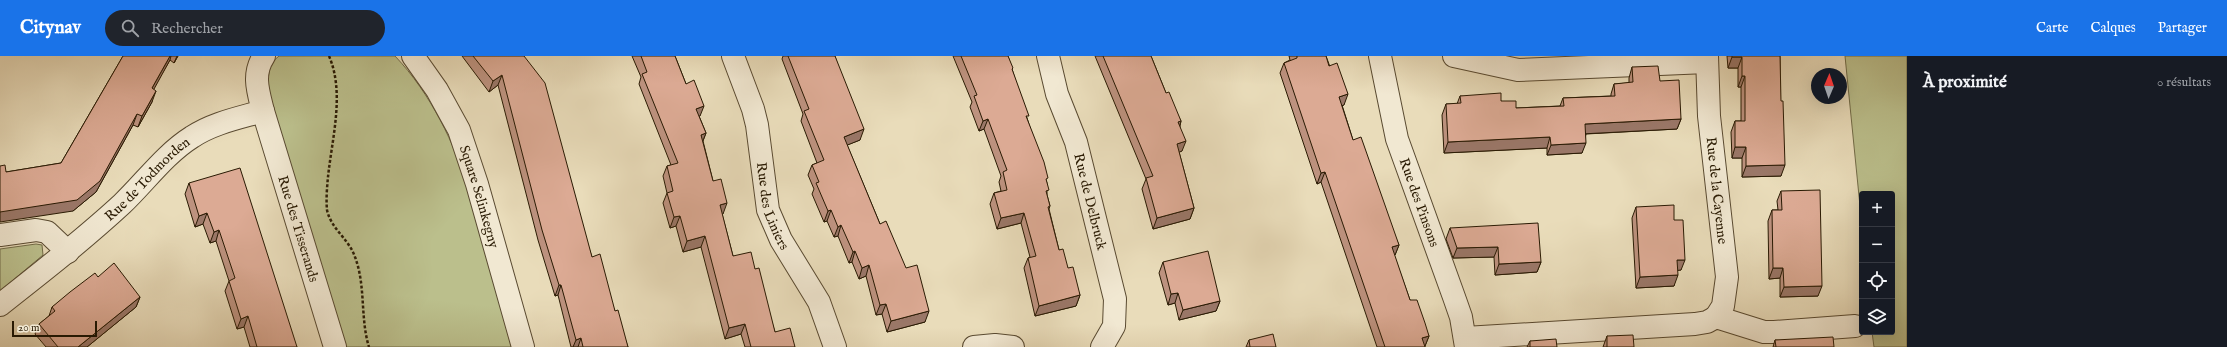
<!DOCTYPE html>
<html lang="fr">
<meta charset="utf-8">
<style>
body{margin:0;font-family:"IM FELL English",serif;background:#20242c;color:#f1f3f6}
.controls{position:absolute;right:12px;bottom:12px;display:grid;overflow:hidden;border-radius:4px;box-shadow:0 4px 16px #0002}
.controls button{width:36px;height:36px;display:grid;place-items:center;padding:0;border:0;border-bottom:1px solid #363941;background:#171b24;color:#f1f3f6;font:20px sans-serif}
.compass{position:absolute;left:1811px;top:12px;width:36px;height:36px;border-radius:50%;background:#171b24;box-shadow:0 4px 16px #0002;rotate:2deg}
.scale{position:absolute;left:12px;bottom:10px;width:85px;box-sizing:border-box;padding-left:4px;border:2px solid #291a03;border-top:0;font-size:11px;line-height:14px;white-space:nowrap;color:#291a03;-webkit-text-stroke:3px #f1e8d2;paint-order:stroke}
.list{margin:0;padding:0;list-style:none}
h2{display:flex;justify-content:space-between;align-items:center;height:52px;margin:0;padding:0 16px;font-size:17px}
h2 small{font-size:13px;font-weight:400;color:#9ea1a6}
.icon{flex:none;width:22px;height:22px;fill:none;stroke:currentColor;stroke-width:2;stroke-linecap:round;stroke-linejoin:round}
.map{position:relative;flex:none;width:1907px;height:291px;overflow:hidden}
header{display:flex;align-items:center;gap:24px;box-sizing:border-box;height:56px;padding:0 20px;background:#1a73e8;color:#fff}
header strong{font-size:19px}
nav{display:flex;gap:22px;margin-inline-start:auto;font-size:14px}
.search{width:280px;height:36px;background:#20242c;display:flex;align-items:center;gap:10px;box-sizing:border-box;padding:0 14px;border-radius:22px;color:#9ea1a6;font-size:15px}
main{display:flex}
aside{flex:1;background:#171b24}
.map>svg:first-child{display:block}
</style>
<header>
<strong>Citynav</strong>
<div class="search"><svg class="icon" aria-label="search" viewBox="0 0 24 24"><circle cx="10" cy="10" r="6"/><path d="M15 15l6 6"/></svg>Rechercher</div>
<nav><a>Carte</a><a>Calques</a><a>Partager</a></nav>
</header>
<main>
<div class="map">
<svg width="1907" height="291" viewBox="0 0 1907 291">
<rect width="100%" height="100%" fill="#e9dcba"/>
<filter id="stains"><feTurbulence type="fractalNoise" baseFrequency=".005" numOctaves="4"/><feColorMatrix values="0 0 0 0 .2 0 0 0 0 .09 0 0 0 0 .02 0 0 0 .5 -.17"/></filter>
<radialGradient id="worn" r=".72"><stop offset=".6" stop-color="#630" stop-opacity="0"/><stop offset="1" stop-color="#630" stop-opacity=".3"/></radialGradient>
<path fill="#bbbf8c" stroke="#726c48" d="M279,0H395C467,76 486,193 512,291H343L267,33L270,8Z
M1845,0H1907V291H1874L1872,276H1892V138H1862V170Z
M36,188L42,189L43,199L0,235V193Z"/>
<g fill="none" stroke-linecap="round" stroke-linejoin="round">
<g stroke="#594a31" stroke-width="24">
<g id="minor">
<path id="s1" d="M413,0L437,34L459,74L477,128L523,291"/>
<path id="s2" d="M733,0L753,53L757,69L768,154L781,184L819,246L835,291"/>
<path id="s3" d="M1048,0L1057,38L1076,86L1115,243L1114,270L1102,291"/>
<path id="s4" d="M1380,0L1397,83L1454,241L1461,261L1466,291"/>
<path d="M1454,0L1518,14L1707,6"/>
<path id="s5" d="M1707,0L1709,60L1727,221L1723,250L1716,261"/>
<path id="s6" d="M263,55L335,291"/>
<path d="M0,179L36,174L47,176L68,196"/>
<path id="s7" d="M0,249C42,216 83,184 122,148C145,126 165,98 192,81C213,67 239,62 263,55C258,35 252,18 264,0"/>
<path d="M1465,282L1695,268L1707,266L1716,261L1764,276H1774L1855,270"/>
<path d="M974,291L995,289L1013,291"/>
</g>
</g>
<path stroke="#291a03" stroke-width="2.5" stroke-dasharray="3 2" stroke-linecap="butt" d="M329,0C345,37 332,82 328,121C327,131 326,143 327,154C331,173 349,183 355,201C366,230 360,262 369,291"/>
<use href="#minor" stroke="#f1e8d2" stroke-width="22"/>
</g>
<path fill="#bd927f" stroke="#291a03" d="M123,0H178L174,7L170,4L153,33L152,46L138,71L133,69L96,136L73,155L6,116L61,107Z
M462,0H524L592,201L615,255L628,291H571L558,239L555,240L538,184L498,29L489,36Z
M632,0H675L686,28L700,60H699L706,77L703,85L713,125L723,158H722L733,200L755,213L775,276L795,291H745L741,278L725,283L701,191L683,196L676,170L670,172L663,147L667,137L663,120L667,110L671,109L639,28L641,21Z
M783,0H835L860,84L847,89L880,168L925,266L887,276L882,258L876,259L866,220L859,223L852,206L849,207L838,180L834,181L827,165L824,166L812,138L814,133L808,119L812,109L817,107L801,65L803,58L782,3Z
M953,0H1008L1047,127V139L1050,150L1049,153L1059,194L1080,239L1076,250L1035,260L1024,212L1028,202L1030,201L1021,167L997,173L990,148L994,137L1001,135L999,126L1001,120L984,73L979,75L970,51L972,46Z
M1095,0H1151L1166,37L1181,65L1180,70L1182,95L1179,96L1194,152L1190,163L1153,173L1142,133L1146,123Z
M1289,0H1326L1344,49H1342L1353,84L1399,189L1395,199H1394L1410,244L1429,280L1425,290V291H1377L1321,126L1317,128L1280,17L1284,7L1290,4Z
M1727,0H1780L1781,120L1742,121V102H1732L1731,76L1735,65H1741V31H1738V12H1728Z
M1632,11L1660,25L1681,63L1677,73L1586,78L1582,97L1547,99V92L1444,97L1442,59L1446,48H1457L1460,40L1501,45L1516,52L1560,50L1563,42L1611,40V38L1614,28L1629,27V22Z
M189,127L297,291H250L244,271L237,273L225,235L229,225L216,185L210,187L203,168L195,171L185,138Z
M1781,135L1818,240L1780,241V222L1769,223L1768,165L1772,154H1778L1777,145Z
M1636,151L1674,164L1681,214H1677L1674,230L1636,232L1632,162Z
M1450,172L1541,206L1537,216L1495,219L1494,201L1453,202L1446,183Z
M1163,206L1220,245L1216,255L1179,264L1175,247L1168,249L1159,217Z
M98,221L140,241L136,251L87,291H46L35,278L39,268L49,260L52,251Z
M1607,280L1634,291H1603Z
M1249,284L1276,291H1246Z
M1775,284L1834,291H1773Z
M1530,285L1557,291H1527Z"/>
<path fill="#9a7768" stroke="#291a03" d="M170,0H171L170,4L148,44L152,32Z
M177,0H178L174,7Z
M1732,1H1742L1738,12H1728Z
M502,19L498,29L489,36L493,25Z
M1742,20H1745L1741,31H1738Z
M156,35L152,46L138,71L142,60Z
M1348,38L1344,49L1336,52L1339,41Z
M704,50L700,60L692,63L696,53Z
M137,58L133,69L96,136L73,155L0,166V156Z
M988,63L984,73L979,75L983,65Z
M1681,63L1677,73L1581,78L1585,68Z
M1181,65L1178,76V66Z
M864,73L860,84L840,92L844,81Z
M706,77L702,87L701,79Z
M1550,81L1547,92L1444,97L1448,86Z
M1186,85L1182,95L1173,99L1177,88Z
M1586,87L1582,97L1547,99L1551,89Z
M1735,91H1746L1742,102H1732Z
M1785,109L1781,120L1742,121L1746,110Z
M1325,116L1321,126L1317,128L1321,117Z
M727,147L723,158L716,160L720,149Z
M1194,152L1190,163L1153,173L1157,162Z
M831,154L827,165L824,166L828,155Z
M207,157L203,168L195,171L199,160Z
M1024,157L1021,167L997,173L1001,162Z
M680,160L676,170L670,172L674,161Z
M841,169L838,180L834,181L838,171Z
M219,174L216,185L210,187L214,176Z
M705,180L701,191L683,196L687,185Z
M1399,189L1395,199L1388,202L1392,191Z
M1498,191L1494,201L1453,202L1457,192Z
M855,195L852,206L849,207L853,196Z
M1677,204H1685L1681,214L1673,215Z
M1541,206L1537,216L1495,219L1499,208Z
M869,209L866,220L859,223L862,212Z
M1773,212H1783L1780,222L1769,223Z
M1678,219L1674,230L1636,232L1640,221Z
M559,229H561L558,239L555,240Z
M1822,230L1818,240L1780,241L1784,231Z
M1178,237L1175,247L1168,249L1171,238Z
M1080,239L1076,250L1035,260L1039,250Z
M140,241L136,251L87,291H78Z
M1220,245L1216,255L1179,264L1183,254Z
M886,248L882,258L876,259L880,249Z
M929,255L925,266L887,276L891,265Z
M248,260L244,271L237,273L241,263Z
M745,268L741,278L725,283L729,272Z
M1429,280L1425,290L1422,291V282Z
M581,282L578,291H573L576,284Z"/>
<path fill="#dcaa94" stroke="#291a03" d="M123,0H170L152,32L156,35L142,60L137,58L100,125L77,144L0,156V110L5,109L6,116L61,107Z
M473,0H524L545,27L592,201L600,198L615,255L618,254L628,291H583L581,282L576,284L561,229H559L542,174L502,19L493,25Z
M641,0H675L686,28L694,24L704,50L696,53L706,77L701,79L713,125L721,123L727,147L720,149L733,200L751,196L755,213L759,212L775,276L790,272L795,291H751L745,268L729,272L705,180L687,185L680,160L674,161L667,137L673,135L667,110L678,107L642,18L647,16Z
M788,0H835L864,73L844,81L880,168L886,165L906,212L917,209L929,255L891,265L886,248L880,249L869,209L862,212L855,195L853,196L841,169L838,171L831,154L828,155L816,127L819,126L812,109L824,104L804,55L809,53Z
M961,0H1008L1013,12L1012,13L1029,60H1026L1044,106L1048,122L1046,123L1049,134L1046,135L1050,150L1048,151L1059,194L1063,193L1068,212L1073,211L1080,239L1039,250L1028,202L1036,200L1024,157L1001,162L994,137L1007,134L1003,116L1007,114L988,63L983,65L974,40L977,39Z
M1103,0H1151L1166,37L1169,36L1181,65L1178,66L1186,85L1177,88L1194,152L1157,162L1146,122L1153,120Z
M1297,0H1326L1329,10L1337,7L1348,38L1339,41L1353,84L1361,81L1399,189L1392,191L1410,244H1417L1425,267L1429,280L1422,282L1425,291H1385L1325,116L1321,117L1284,7L1297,2Z
M1732,0H1780L1781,45H1783L1785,109L1746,110V91H1735V65H1745V20H1742V1H1732Z
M1658,10L1660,25L1679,24L1681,63L1585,68L1586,87L1551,89L1550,81L1448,86L1446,48L1461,47L1460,40L1501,37V45H1516V52L1564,50L1563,42L1615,40L1614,28L1633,26L1632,11Z
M240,112L297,291H257L248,260L241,263L229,225L235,222L219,174L214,176L207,157L199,160L189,127Z
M1820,134L1822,230L1784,231L1783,212H1773L1772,154H1782L1781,135Z
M1674,149V164H1683L1685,204H1677L1678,219L1640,221L1636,151Z
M1538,167L1541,206L1499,208L1498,191L1457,192L1450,172Z
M1208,195L1220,245L1183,254L1178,237L1171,238L1163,206Z
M114,207L140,241L78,291H58L39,268L55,255L52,251L70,236L95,217L98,221Z
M1273,278L1276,291H1250L1249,284Z
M1633,279L1634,291H1607V280Z
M1833,281L1834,291H1776L1775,284Z
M1556,283L1557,291H1530V285Z"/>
<g text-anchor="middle" stroke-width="3.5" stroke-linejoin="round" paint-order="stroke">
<g font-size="14" fill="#291a03" stroke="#f1e8d2">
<text dy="5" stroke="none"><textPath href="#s7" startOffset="194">Rue de Todmorden</textPath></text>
<text dy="5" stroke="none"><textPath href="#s5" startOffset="135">Rue de la Cayenne</textPath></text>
<text dy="5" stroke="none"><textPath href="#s1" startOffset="157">Square Selinkegny</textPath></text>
<text dy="5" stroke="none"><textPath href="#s3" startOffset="152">Rue de Delbruck</textPath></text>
<text dy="5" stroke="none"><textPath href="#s4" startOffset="152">Rue des Pinsons</textPath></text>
<text dy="5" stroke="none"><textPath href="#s2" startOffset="156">Rue des Liniers</textPath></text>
<text dy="5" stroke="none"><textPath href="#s6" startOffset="123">Rue des Tisserands</textPath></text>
</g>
</g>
<rect width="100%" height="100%" filter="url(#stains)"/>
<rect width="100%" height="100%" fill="url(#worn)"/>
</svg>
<div class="controls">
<button>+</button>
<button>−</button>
<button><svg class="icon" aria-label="locate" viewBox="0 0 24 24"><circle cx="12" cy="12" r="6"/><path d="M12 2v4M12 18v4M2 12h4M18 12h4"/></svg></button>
<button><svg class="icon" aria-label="layers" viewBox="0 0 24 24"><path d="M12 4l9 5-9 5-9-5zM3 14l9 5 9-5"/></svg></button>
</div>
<svg class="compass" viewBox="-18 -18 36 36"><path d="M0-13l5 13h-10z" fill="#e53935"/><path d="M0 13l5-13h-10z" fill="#9ea1a6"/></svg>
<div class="scale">20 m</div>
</div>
<aside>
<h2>À proximité<small>0 résultats</small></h2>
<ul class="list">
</ul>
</aside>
</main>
